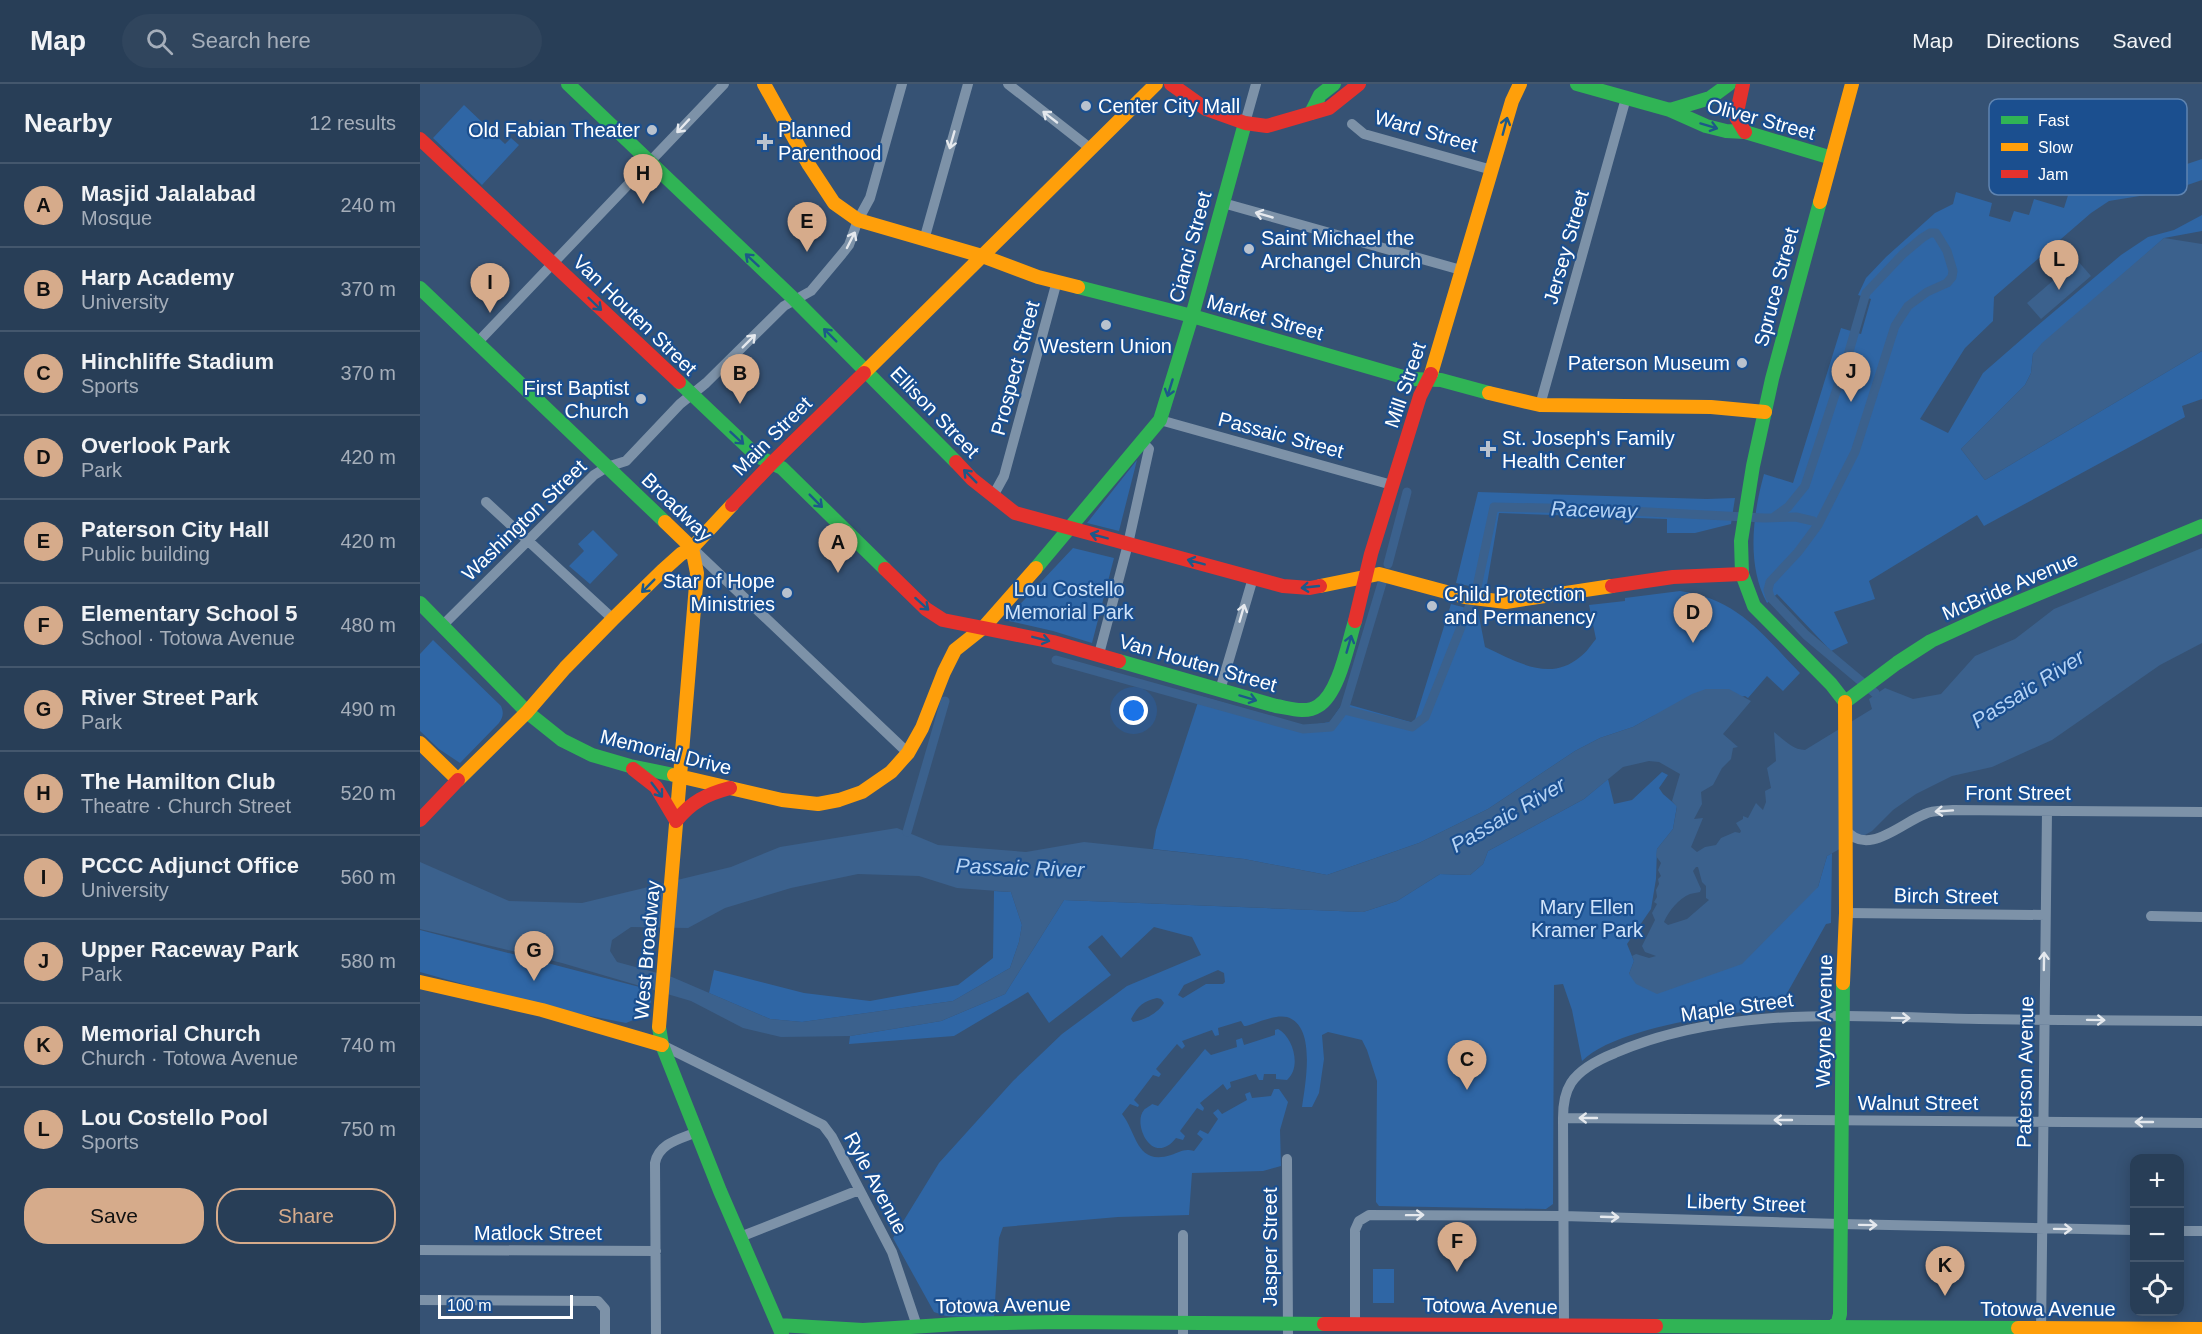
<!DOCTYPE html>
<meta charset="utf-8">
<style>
body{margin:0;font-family:Helvetica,sans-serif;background:#30455d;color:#f1f3f6}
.controls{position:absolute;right:18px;bottom:18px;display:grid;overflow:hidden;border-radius:12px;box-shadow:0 3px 15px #0003}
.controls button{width:54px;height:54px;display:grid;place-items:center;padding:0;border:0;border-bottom:2px solid #44576d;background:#283e57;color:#f1f3f6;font:30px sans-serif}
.scale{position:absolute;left:18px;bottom:15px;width:135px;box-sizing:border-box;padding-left:6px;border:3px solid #fff;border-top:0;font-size:16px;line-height:21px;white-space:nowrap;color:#fff;-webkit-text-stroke:4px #1b4f8f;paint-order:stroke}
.you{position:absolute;left:714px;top:627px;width:21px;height:21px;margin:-15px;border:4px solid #fff;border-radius:50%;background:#1a73e8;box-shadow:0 0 0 9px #1a73e833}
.badge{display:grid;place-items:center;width:39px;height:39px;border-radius:50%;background:#d6ab8b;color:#111;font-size:20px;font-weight:700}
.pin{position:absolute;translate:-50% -50px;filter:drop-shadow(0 2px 3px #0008)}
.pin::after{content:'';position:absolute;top:32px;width:21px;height:18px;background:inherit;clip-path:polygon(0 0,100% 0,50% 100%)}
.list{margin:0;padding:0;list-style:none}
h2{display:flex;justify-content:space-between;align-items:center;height:78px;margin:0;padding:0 24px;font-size:26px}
h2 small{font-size:20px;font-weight:400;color:#a5aeba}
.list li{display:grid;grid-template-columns:39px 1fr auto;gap:18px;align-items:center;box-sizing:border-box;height:84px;padding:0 24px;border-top:2px solid #44576d}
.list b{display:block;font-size:22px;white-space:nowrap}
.list p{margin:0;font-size:20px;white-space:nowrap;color:#a5aeba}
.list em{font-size:20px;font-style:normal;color:#a5aeba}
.actions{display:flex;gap:12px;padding:18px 24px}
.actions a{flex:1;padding:14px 0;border:2px solid #d6ab8b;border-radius:24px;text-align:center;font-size:21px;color:#d6ab8b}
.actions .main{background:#d6ab8b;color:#111}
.icon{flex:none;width:33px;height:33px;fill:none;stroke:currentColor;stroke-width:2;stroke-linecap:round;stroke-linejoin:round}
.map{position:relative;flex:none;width:1782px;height:1250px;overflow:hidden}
header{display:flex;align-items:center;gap:36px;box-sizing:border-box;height:84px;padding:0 30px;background:#283e57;border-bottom:2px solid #44576d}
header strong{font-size:28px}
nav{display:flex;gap:33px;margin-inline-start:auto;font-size:21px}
.search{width:420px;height:54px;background:#30455d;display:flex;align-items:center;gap:15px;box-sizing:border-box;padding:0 21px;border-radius:33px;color:#a5aeba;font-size:22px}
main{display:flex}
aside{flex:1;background:#283e57}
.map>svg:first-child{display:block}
</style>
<header>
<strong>Map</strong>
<div class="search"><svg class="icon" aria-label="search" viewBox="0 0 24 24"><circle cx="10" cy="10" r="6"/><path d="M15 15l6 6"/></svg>Search here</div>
<nav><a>Map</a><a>Directions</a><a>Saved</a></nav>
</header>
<main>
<aside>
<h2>Nearby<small>12 results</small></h2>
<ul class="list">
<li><span class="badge">A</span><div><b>Masjid Jalalabad</b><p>Mosque</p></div><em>240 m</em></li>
<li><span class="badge">B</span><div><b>Harp Academy</b><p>University</p></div><em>370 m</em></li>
<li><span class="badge">C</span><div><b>Hinchliffe Stadium</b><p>Sports</p></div><em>370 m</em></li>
<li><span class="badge">D</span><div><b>Overlook Park</b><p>Park</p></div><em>420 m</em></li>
<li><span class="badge">E</span><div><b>Paterson City Hall</b><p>Public building</p></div><em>420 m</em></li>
<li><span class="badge">F</span><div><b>Elementary School 5</b><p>School · Totowa Avenue</p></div><em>480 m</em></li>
<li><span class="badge">G</span><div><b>River Street Park</b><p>Park</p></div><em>490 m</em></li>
<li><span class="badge">H</span><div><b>The Hamilton Club</b><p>Theatre · Church Street</p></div><em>520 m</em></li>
<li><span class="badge">I</span><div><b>PCCC Adjunct Office</b><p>University</p></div><em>560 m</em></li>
<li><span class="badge">J</span><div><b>Upper Raceway Park</b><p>Park</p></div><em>580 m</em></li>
<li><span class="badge">K</span><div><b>Memorial Church</b><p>Church · Totowa Avenue</p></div><em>740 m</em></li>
<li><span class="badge">L</span><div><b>Lou Costello Pool</b><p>Sports</p></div><em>750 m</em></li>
</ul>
<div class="actions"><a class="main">Save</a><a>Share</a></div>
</aside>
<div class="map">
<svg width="1782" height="1250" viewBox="0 0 1782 1250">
<rect width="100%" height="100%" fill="#365274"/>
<path fill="#2f66a5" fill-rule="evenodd" d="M1723,20L1736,27L1712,61L1718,78L1740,89L1782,75V96L1750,107L1689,117L1671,129L1574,213L1573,237L1545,264L1500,335L1528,349L1563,289L1610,248L1701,171L1728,153L1754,146L1782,131V147L1744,154L1613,270L1611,289L1605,301L1541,365L1565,396L1782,267V315L1762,322L1765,333L1564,442L1557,431L1449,497L1455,515L1414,528L1428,559L1411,567L1357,510L1347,519C1326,480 1333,430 1344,390L1373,399L1421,244L1441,250L1451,215L1438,211L1446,194L1466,173L1515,129L1533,120L1536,108L1572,119L1569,132L1590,138L1594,127L1609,131L1614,115L1644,124L1650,105L1669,110L1688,47Z
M44,21L85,60L91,54L99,61L62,101L13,54Z
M717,376L699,447L667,439Z
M1058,408L1287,415L1315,414L1311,440L1275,449H1247V435L1079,429L1066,506L1036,499Z
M173,446L198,471L170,500L149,482L164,467L158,460Z
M653,464L694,474L672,559L633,547L589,537L587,534Z
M1260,507C1318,515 1342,550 1380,589L1363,607L1347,592L1328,614L1325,612L1233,632L1213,643L1180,654L1155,667L1068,725L999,759L907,791L824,775L733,765L736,746L780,612L885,642L910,638L923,619L994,639L1031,520L1058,527L1065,563C1096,577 1129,599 1160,573C1166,569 1171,561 1176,555L1169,521L1205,517V514Z
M13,556L81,622C84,629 83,633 79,639L40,679L19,665L0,647V570Z
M1242,688L1248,691L1239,704L1243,710L1257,722L1253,745L1237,765L1236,795L1231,825L1207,860L1214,877L1209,890L1398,803L1407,772L1412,769L1411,839L1406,840L1366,911L1365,923C1313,929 1199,941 1162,977L1152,926L1143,900L1134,901L1133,1120L1126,1125L959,1122L956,1118V1113L957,997L947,966L942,956L908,948L902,951L904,975L899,1009L892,1023H882C885,1001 897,942 867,933C855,930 837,939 826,942H824L821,937L798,944L799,951L795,952L792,946L762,957L765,962L762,965L757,960L736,985L741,990L739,993L733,991L714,1016L719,1021L718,1023L710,1020L702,1030C717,1049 716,1082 751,1071C760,1068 764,1064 774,1067L783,1055L777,1050L780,1046L788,1050L798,1035L793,1029L798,1025L802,1030L827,1016L825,1010L830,1008L832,1014L851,1012L854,1005H859L868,1018L860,1046L861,1082L843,1087L772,1089L769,1131L698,1133L583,1143L579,1154L574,1234L526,1232L514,1228L473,1154L519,1079L593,997L642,950L707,902L781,871L772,853L734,843L701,874L682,851L668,863L691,891L629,939L608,908L534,952L429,960L430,952L521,937L585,910L644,816L943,828L977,817L1020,790L1050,791L1063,780L1068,767L1164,715L1188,695L1194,720L1212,716ZM798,886L804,889L805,898L803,900H786L763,914L758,911L764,901ZM737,914L741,915L744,919C738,929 725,936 713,938L711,935C718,922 723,917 737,914Z
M574,807L591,808L602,841L599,858L590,884L533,917L382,938L350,935L289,909L294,886L384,909L450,917L538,901L573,874Z
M0,846L231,906V918L223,932L206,939L125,923L0,888Z
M858,945C873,953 882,983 867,996L856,995V990H844L843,996H839L836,990L810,998L811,1003L807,1006L803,1000L780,1019L784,1024L783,1027L777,1024L760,1047L765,1052L763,1056L756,1054C732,1084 712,1039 724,1026C724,1025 732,1021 732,1020L738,1022L785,965L791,971L817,963L816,956L822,954L824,961L855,951V946Z
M953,1185H974V1219H953Z"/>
<path fill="#3b618d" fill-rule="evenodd" d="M1744,154L1782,160V267L1565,396L1541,365L1605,301L1611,289L1613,270L1622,259Z
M1657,176L1671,192L1621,235L1607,219Z
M1782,464V559L1740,581L1632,656L1572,683L1532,692L1496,710L1473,726L1452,747L1407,772L1398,803L1322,880L1237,910L1216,900L1209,890L1214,877L1212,872L1216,870L1229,874L1236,872L1225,868L1222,862L1235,836L1232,829L1237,820L1234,818L1237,813L1236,806L1239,800L1238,795L1241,792L1238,786L1241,779L1236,772L1237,765L1253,745L1257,723L1252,717L1260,690L1239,678L1229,677L1203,683L1164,715L1068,767L1063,780L1050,791L1020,790L977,817L943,828L644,816L585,910L521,937L430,952L361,953L323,944L271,917L142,879L0,845V778L89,817L162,819L311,783L360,763L477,744L518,761L606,768L664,758L824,775L907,791L999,759L1068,725L1155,667L1180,654L1213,643L1272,610L1286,605H1309L1331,617L1303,650L1318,663L1313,664L1311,675L1302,684L1293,701L1281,708L1282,720L1274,735L1283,734L1271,763L1277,768L1285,763L1296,761L1301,754L1315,748L1320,749L1321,747L1316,739L1323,735V732L1328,734L1336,719L1343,726L1346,718L1345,707L1351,704L1347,684L1356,677L1354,648C1364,656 1373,666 1385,666L1452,625L1449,615L1465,604L1493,615L1521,610L1555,572L1595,555L1634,525ZM1276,783H1278L1282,798L1286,802V814L1289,816L1267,835L1248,841L1244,838C1248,828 1259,814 1270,810C1273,809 1277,809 1280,808L1281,805L1273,787ZM438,790L499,792L537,804L591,808L602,841L599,858L590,884L533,917L382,938L350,935L252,893L197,878L190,867L192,856L211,843L268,844L305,824L371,804Z"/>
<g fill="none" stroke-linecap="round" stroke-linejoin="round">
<path stroke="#3b618d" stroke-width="9" d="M1354,433L1368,423L1385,402L1428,271L1446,209L1483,170L1502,154L1510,149H1516L1527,167L1533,187L1532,193L1527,199L1507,208L1488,222L1475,242L1435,368L1398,441L1378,468L1350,498L1348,506L1350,513L1386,551L1455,609
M968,480L987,408
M636,576L883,645L911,643L924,626L992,643L1005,633L1057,503L1074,423L1170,425L1344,434L1376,433L1393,437L1398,441
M924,626L962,499
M487,748L525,617"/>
<path stroke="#7d92a8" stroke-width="10" d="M588,0L671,65
M825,39L836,0
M932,40L944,50L1072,86
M803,119L1041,186
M504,156L548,0
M57,259L304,0
M1120,321L1206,14
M740,336L972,401
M573,412L584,392L637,197
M66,418L193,535
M273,465L488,669
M23,541L174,391L187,383L206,377L260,320L286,299L364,222L391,207L422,170L429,161L438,136L450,114L482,0
M679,570L708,460L729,365L722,358
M800,606L833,494
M1425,745C1447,774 1481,739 1505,730C1513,726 1524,727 1533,726L1782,728
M1426,829L1625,831
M1731,832L1782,833
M242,961L403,1041L412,1053L472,1168L497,1242
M1143,1034L1782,1039
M867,1075L868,1250
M1760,1147H1782
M320,1153L439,1106
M0,1166L236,1167
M0,1216L178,1217L185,1225V1250
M935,1240V1146L939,1137L949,1131L1143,1132L1421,1140L1714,1146
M1144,1242L1143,1034C1143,1022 1144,1010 1151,999C1160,985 1180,975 1195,969C1308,920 1439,933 1559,935C1633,936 1708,937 1782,937
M236,1250L235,1079C239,1059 260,1055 277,1048
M763,1250V1151
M1621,1250L1627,727"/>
<path stroke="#30b455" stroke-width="14" d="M148,0L375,216L536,378
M1157,0L1250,26
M1250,26L1286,42L1306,47L1325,48L1412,74
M1250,26L1290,14L1309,0
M891,29L900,11L914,0
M1400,118L1352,295L1333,382L1321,457L1322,490L1334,522L1411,600L1425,618
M658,203L772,232L990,295L1021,296L1069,309
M0,204L245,438
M259,298L337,372L362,384L465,485
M616,484L740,336L772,232L825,39
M0,519L107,628L142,656L172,671L210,682L254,691
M699,577L856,622C869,624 886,630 898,622C919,610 928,559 935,537
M1425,618L1477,579L1511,557L1572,529L1782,442
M239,943L242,961L300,1107L362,1250
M358,1241L443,1246L538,1240L639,1238L904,1240
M1236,1242L1598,1244
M1409,1246L1418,1238L1420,1230L1423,899"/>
<path stroke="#ff9f0a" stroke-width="14" d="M344,0L389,81L414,119L438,136L562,172L618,193L658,203
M1400,118L1432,0
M444,289L736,0
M1011,290L1092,17L1100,0
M1069,309L1120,321L1291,323L1345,328
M900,502L959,490L1045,513L1086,518L1192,502
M0,659L38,696L107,628L145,584L193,535L242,487L261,470L272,464L312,421
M254,691L362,716L398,720L419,716L442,708L471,688L488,669L502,644L524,588L535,566L564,543L616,484
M0,898L122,926L242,961
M1423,899L1426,829L1425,618
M239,943L277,489L272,464L245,438
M1598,1244L1782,1245"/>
<path stroke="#e5322d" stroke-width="14" d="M751,0L786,25L825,39L847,42L909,24L939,0
M1323,0L1316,33L1325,48
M0,55L259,298
M536,378L552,395L595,429L863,502L890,504L900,502
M312,421L353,378L444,289
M465,485L506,525L523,536L633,558L699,577
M1192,502L1253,493L1322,490
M935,537L951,470L1000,312L1011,290
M213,685L236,703L255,735
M0,736L38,696
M256,737C271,718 287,710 310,704
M904,1240L1236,1242"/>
</g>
<defs><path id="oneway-shaft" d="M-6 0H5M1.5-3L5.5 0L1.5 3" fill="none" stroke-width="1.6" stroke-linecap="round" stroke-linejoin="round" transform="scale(1.5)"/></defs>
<g stroke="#e5e9ee">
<use href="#oneway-shaft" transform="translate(630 33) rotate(-142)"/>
<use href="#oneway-shaft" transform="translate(263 42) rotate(133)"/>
<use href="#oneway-shaft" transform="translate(532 56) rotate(106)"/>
<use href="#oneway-shaft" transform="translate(844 131) rotate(-164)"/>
<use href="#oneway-shaft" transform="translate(431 156) rotate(-63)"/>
<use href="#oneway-shaft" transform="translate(329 257) rotate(-45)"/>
<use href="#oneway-shaft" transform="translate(822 529) rotate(-74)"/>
<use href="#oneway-shaft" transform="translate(1524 727) rotate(176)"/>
<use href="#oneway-shaft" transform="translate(1624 877) rotate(-89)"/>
<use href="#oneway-shaft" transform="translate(1481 934) rotate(1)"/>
<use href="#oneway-shaft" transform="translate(1676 936) rotate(1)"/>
<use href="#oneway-shaft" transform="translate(1168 1034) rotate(-180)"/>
<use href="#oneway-shaft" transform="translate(1363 1036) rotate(-180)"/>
<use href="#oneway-shaft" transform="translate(1724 1038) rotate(-180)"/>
<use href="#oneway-shaft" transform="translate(995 1131) rotate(-1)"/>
<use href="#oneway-shaft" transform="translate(1190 1133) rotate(2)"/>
<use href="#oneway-shaft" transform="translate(1448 1141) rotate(1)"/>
<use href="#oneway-shaft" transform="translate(1643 1145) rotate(1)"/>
</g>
<g stroke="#1d5989">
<use href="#oneway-shaft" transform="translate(1085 42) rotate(-75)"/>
<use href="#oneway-shaft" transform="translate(1289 42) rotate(17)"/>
<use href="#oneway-shaft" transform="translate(332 176) rotate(-137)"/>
<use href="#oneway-shaft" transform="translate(175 220) rotate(44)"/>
<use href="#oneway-shaft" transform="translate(410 251) rotate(-135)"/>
<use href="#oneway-shaft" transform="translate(750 304) rotate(107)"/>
<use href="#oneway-shaft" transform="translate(317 354) rotate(43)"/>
<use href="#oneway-shaft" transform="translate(550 392) rotate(-135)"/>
<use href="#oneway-shaft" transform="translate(396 417) rotate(45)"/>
<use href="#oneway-shaft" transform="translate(679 452) rotate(-165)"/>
<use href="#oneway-shaft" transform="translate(776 478) rotate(-165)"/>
<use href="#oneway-shaft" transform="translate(228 502) rotate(135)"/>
<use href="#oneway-shaft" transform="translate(890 503) rotate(174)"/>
<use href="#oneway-shaft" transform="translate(502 520) rotate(42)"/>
<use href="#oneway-shaft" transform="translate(621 555) rotate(14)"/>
<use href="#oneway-shaft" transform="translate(929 560) rotate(-74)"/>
<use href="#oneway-shaft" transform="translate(828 614) rotate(17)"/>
<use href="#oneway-shaft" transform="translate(237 706) rotate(53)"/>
</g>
<g fill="#b9c2ce" stroke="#1b4f8f" stroke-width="2">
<circle cx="666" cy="22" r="6"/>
<circle cx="232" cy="46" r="6"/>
<path d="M342 49h6v6h6v6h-6v6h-6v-6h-6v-6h6z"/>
<circle cx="829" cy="165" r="6"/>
<circle cx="686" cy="241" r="6"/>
<circle cx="1322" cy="279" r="6"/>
<circle cx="221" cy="315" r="6"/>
<path d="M1065 356h6v6h6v6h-6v6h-6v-6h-6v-6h6z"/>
<circle cx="367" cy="509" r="6"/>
<circle cx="1012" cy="522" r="6"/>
</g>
<g text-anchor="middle" stroke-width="4.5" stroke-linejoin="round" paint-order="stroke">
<g font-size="20" fill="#fff" stroke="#1b4f8f" text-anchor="start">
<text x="678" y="29">Center City Mall</text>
<text x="220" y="53" text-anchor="end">Old Fabian Theater</text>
<text x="358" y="53">Planned<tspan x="358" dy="23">Parenthood</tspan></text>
<text x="841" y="161">Saint Michael the<tspan x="841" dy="23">Archangel Church</tspan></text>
<text x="686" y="269" text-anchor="middle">Western Union</text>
<text x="1310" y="286" text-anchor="end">Paterson Museum</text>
<text x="209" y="311" text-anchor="end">First Baptist<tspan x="209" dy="23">Church</tspan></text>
<text x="1082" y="361">St. Joseph's Family<tspan x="1082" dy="23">Health Center</tspan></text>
<text x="355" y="504" text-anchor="end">Star of Hope<tspan x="355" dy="23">Ministries</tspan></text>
<text x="1024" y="517">Child Protection<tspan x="1024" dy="23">and Permanency</tspan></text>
</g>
<g font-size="20" fill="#fff" stroke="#1b4f8f">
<text transform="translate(1341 35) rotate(15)" y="7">Oliver Street</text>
<text transform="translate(1006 47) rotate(16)" y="7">Ward Street</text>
<text transform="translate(770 163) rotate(-75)" y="7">Cianci Street</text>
<text transform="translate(1146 163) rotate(-74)" y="7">Jersey Street</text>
<text transform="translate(1356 203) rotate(-75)" y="7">Spruce Street</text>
<text transform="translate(215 231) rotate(44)" y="7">Van Houten Street</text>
<text transform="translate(845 233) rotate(16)" y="7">Market Street</text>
<text transform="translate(595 284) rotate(-75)" y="7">Prospect Street</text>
<text transform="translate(985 301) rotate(-71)" y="7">Mill Street</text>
<text transform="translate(515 328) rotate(46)" y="7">Ellison Street</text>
<text transform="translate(861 351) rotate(15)" y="7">Passaic Street</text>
<text transform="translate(352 352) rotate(-45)" y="7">Main Street</text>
<text transform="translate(257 423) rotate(44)" y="7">Broadway</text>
<text transform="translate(104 436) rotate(-44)" y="7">Washington Street</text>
<text transform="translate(1590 502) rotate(-23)" y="7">McBride Avenue</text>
<text transform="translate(778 579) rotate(16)" y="7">Van Houten Street</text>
<text transform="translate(246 668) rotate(14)" y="7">Memorial Drive</text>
<text x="1598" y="716">Front Street</text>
<text transform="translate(1526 812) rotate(1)" y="7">Birch Street</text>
<text transform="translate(227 866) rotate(-85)" y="7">West Broadway</text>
<text transform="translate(1317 923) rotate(-8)" y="7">Maple Street</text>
<text transform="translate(1404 937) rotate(-89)" y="7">Wayne Avenue</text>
<text transform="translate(1605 988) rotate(-89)" y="7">Paterson Avenue</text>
<text x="1498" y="1026">Walnut Street</text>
<text transform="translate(456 1099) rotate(62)" y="7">Ryle Avenue</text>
<text transform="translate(1326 1119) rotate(2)" y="7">Liberty Street</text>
<text x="118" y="1156">Matlock Street</text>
<text transform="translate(850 1163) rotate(-90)" y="7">Jasper Street</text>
<text transform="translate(583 1221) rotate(-1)" y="7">Totowa Avenue</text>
<text transform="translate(1070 1222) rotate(1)" y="7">Totowa Avenue</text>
<text x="1628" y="1232">Totowa Avenue</text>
</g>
<g font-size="20" fill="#cfe3fa" stroke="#1b4f8f">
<text x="649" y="512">Lou Costello<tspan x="649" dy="23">Memorial Park</tspan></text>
<text x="1167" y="830">Mary Ellen<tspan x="1167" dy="23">Kramer Park</tspan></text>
</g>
<g font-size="21" font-style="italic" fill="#b5d3f5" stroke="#1b4f8f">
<text transform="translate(1174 426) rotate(2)" y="7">Raceway</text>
<text transform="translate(1608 605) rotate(-32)" y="7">Passaic River</text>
<text transform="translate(1088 731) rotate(-30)" y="7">Passaic River</text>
<text transform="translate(600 784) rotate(2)" y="7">Passaic River</text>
</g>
</g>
<rect x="1569" y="15" width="198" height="96" rx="9" fill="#1b4f8f" stroke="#5f84b1" stroke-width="1.5"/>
<rect x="1581" y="32" width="27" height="8" fill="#30b455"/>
<rect x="1581" y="59" width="27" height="8" fill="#ff9f0a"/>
<rect x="1581" y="86" width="27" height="8" fill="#e5322d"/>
<g font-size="16" fill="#fff">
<text x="1618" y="42">Fast</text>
<text x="1618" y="69">Slow</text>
<text x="1618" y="96">Jam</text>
</g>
</svg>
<div class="controls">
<button>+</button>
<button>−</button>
<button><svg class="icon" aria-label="locate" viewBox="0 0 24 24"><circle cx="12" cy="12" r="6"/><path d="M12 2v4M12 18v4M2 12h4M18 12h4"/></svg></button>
</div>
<div class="scale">100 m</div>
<div class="you"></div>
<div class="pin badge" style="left:418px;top:489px">A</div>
<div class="pin badge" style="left:320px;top:320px">B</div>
<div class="pin badge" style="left:1047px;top:1006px">C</div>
<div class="pin badge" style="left:1273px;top:559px">D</div>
<div class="pin badge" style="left:387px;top:168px">E</div>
<div class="pin badge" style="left:1037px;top:1188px">F</div>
<div class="pin badge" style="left:114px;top:897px">G</div>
<div class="pin badge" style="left:223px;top:120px">H</div>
<div class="pin badge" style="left:70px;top:229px">I</div>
<div class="pin badge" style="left:1431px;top:318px">J</div>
<div class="pin badge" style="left:1525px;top:1212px">K</div>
<div class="pin badge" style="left:1639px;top:206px">L</div>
</div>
</main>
